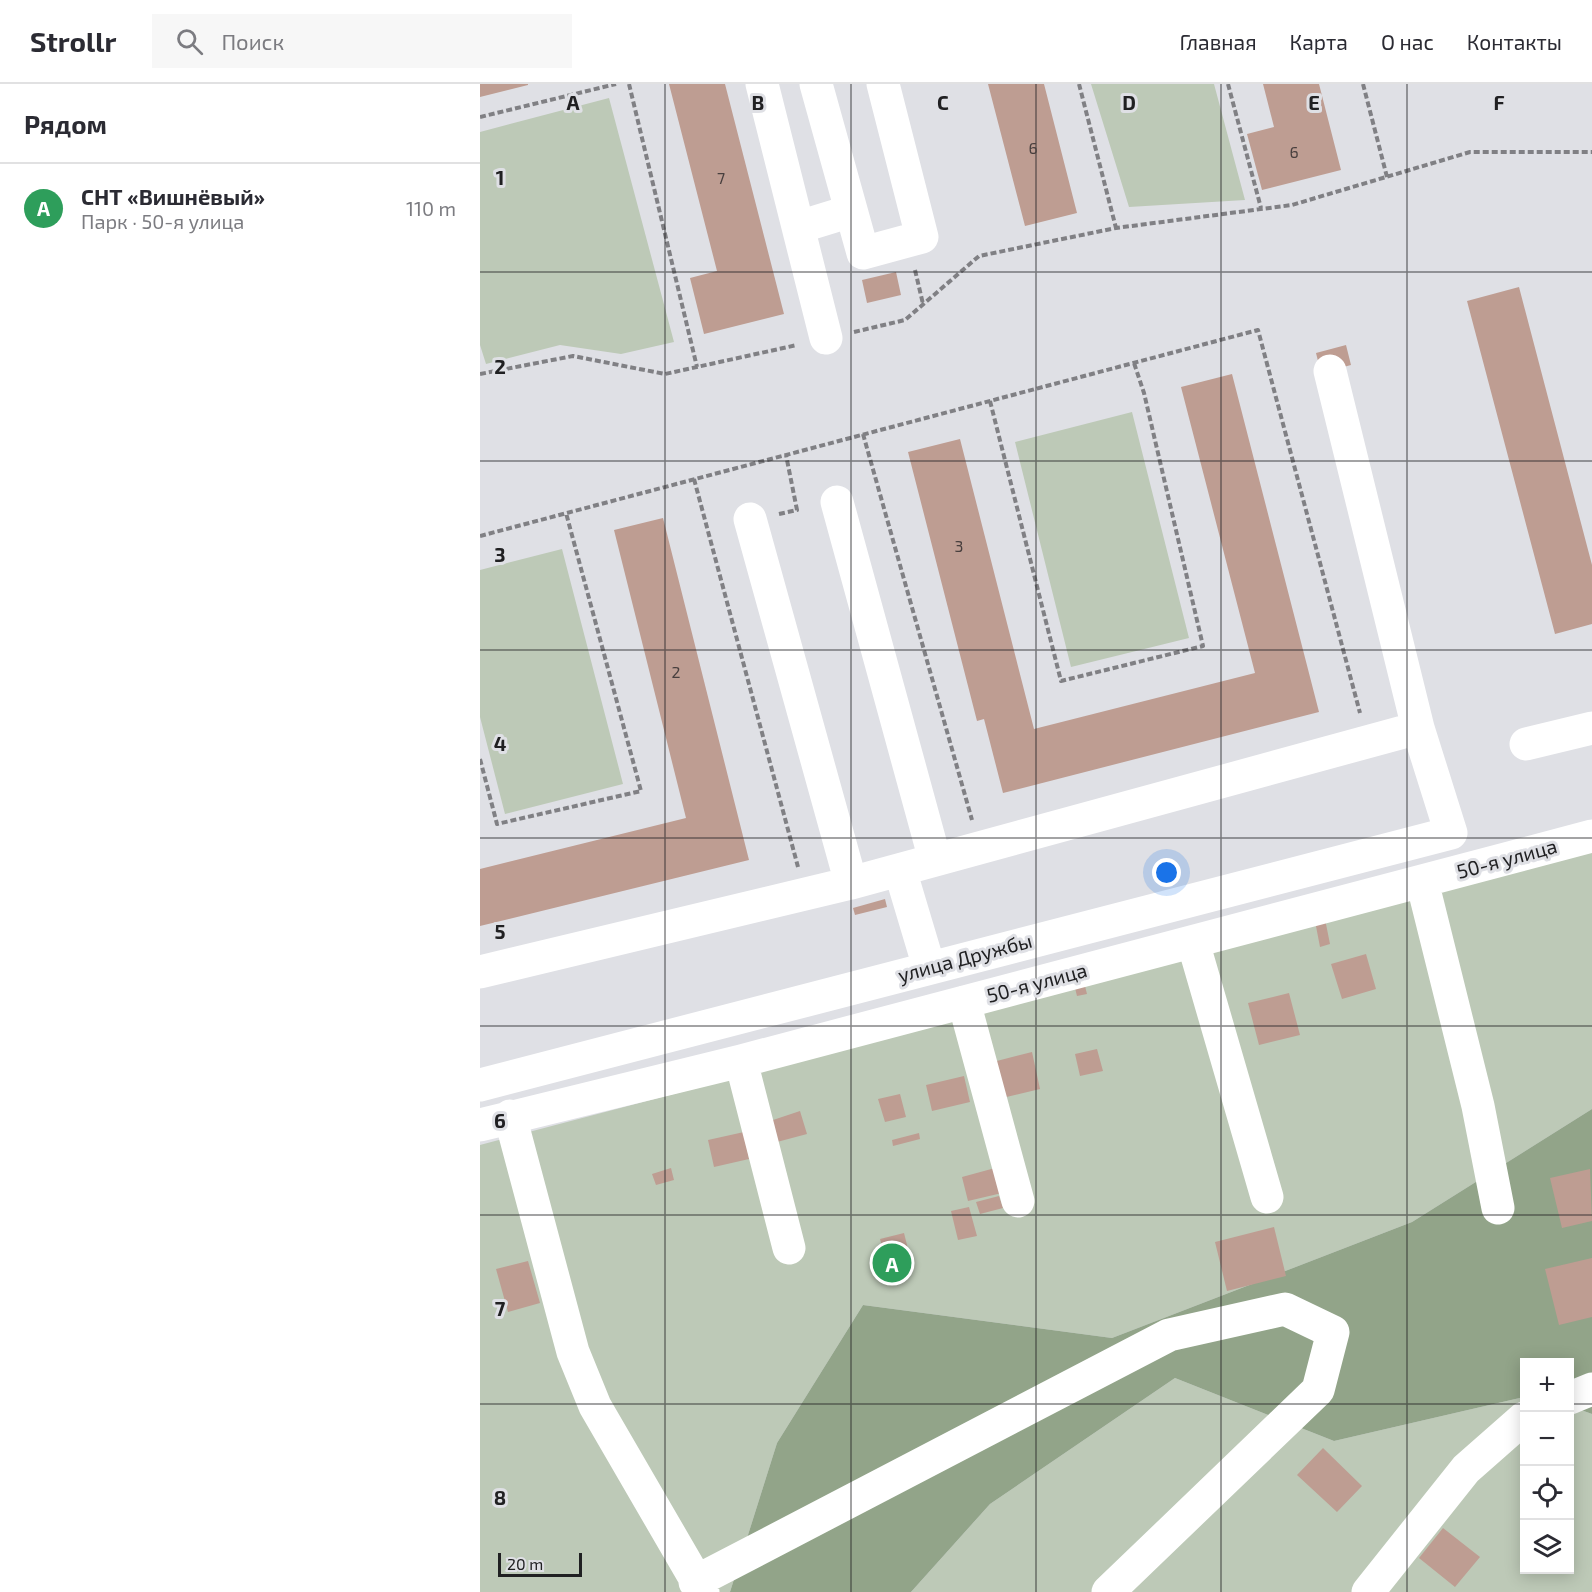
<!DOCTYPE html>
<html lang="ru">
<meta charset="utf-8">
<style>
body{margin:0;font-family:"Exo 2",sans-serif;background:#f7f7f7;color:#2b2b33}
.controls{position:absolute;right:18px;bottom:18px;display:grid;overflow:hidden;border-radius:0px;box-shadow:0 3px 15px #0003}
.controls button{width:54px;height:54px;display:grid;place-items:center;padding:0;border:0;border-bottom:2px solid #e1e1e2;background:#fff;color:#2b2b33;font:30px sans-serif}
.scale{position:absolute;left:18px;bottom:15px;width:84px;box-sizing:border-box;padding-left:6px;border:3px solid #202022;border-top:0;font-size:16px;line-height:21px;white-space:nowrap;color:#202022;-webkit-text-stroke:4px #dfe0e5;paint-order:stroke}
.you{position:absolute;left:687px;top:789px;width:21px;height:21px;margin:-15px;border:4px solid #fff;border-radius:50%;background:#1a73e8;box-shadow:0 0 0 9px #1a73e833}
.badge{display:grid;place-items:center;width:39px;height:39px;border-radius:50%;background:#55752b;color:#fff;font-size:20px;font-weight:700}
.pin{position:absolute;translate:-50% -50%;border:3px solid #fff;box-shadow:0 2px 6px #0006}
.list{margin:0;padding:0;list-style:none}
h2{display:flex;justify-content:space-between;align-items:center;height:78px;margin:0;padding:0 24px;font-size:26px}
h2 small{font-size:20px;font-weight:400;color:#7c7c81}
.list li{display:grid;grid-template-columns:39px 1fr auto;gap:18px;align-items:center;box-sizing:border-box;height:90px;padding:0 24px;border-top:2px solid #e1e1e2}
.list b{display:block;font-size:22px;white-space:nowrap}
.list p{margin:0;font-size:20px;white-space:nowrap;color:#7c7c81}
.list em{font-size:20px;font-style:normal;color:#7c7c81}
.icon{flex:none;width:33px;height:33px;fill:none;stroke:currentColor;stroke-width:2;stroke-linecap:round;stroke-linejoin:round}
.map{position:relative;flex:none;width:1112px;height:1508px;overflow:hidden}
header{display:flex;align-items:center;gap:36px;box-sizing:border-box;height:84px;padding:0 30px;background:#fff;border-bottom:2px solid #e1e1e2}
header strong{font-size:28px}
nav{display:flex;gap:33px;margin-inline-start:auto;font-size:21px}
.search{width:420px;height:54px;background:#f7f7f7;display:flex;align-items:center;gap:15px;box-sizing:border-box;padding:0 21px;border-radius:0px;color:#7c7c81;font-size:22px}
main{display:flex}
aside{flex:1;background:#fff}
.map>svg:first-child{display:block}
</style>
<header>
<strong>Strollr</strong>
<div class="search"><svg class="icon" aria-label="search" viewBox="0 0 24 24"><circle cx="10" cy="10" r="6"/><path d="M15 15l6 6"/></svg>Поиск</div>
<nav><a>Главная</a><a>Карта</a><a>О нас</a><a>Контакты</a></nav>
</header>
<main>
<aside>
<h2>Рядом<small></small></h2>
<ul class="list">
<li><span class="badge" style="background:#2e9e5b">A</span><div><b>СНТ «Вишнёвый»</b><p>Парк · 50-я улица</p></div><em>110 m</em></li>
</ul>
</aside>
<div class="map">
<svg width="1112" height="1508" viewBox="0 0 1112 1508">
<rect width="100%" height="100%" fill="#dfe0e5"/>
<path fill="#bdc9b7" d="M611,0H734L765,116L649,123Z
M129,14L194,258L141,270L80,261L6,280L0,261V48Z
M652,328L709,554L591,583L535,358Z
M82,465L143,700L25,730L0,633V486Z
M1112,768V1025L932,1138L632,1254L383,1221L297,1359L250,1508H0V1061Z
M695,1294L854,1357L1044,1313V1486H1090V1322L1112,1330V1508H431L510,1420Z"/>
<path fill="#92a489" d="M1112,1025V1330L1090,1322V1278H1044V1313L854,1357L695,1294L510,1420L431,1508H250L297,1359L383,1221L632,1254L932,1138Z"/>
<path fill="#be9d92" d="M0,0H48V1L0,13Z
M189,0H245L304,230L224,250L210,194L237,187Z
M508,0H564L597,129L545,142Z
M783,0H839L861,86L782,106L767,50L794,43Z
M416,188L421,211L387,219L382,196Z
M1039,203L1112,481V540L1075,550L987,217Z
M866,261L871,281L841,289L836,269Z
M752,290L839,628L523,709L504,635L497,637L428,368L480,355L554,645L775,589L701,303Z
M183,434L269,776L0,842V785L206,734L134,446Z
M405,815L407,823L375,831L373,824Z
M845,835L850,860L840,863L835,837Z
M886,870L896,905L862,915L851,880Z
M604,898L607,910L597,912L594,900Z
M809,909L820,951L779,961L768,919Z
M617,965L623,987L600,992L595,970Z
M552,968L560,1005L518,1015L509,979Z
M484,992L490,1018L452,1027L446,1001Z
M420,1010L426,1033L405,1038L398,1015Z
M320,1027L327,1050L297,1058L290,1037Z
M264,1048L269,1075L234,1083L228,1056Z
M439,1049L440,1055L413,1062L412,1056Z
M191,1084L194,1096L176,1101L172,1090Z
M515,1084L522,1109L488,1117L482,1093Z
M1110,1085L1112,1137L1082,1144L1070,1094Z
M519,1112L523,1124L500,1130L496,1118Z
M489,1123L497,1152L478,1156L471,1127Z
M794,1143L806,1192L747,1207L735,1158Z
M424,1149L431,1177L408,1183L400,1155Z
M1112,1174V1233L1079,1241L1065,1185Z
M48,1177L60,1219L28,1228L16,1185Z
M843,1364L882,1402L857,1428L817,1391Z
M963,1444L1000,1473L975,1503L939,1474Z"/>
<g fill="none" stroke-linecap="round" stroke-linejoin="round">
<path stroke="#808084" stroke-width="4" stroke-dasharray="6 3" stroke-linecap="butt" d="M149,0L217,283
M599,0L636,144
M748,0L781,124
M883,0L907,93
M0,33L136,0
M435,186L443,220
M374,248L425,236L499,172L636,144L812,121L990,68H1112
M0,290L93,272L185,290L317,261
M510,317L581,597L723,562L664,309L654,279
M383,350L492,736
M214,395L318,783
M299,430L317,426L306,371
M0,452L778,246L880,629
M0,675L17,740L161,707L86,429"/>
<path stroke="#fff" stroke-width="33" d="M282,0L346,254
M336,0L383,169L442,153L403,0
M319,143L371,127
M357,418L455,776
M270,435L371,799
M1046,660L1112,644
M420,786L449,883
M942,797L998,1022L1018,1124
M713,858L787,1113
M0,888L371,799L938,644
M484,918L538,1117
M261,977L309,1164
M0,1001L971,749L938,644L850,287
M30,1032L93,1268L115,1322L223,1508
M0,1041L261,977L1112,752
M1090,1314L1112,1305
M215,1498L689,1251L805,1225L853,1248L838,1306L628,1508
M888,1508L986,1385L1044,1334"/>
</g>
<path fill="none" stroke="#202022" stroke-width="1.5" stroke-opacity="0.55" d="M185,0V1508M371,0V1508M556,0V1508M741,0V1508M927,0V1508M0,188H1112M0,377H1112M0,566H1112M0,754H1112M0,942H1112M0,1131H1112M0,1320H1044M1090,1320H1112"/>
<g text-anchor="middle" stroke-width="6" stroke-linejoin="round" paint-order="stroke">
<g font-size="16" fill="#483f3e">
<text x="553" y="70">6</text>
<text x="814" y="74">6</text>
<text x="241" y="100">7</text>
<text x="479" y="468">3</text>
<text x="196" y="594">2</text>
</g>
<g font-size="20" fill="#202022" stroke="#dfe0e5">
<text transform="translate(1027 775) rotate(-15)" y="7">50-я улица</text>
<text transform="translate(485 874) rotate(-15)" y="7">улица Дружбы</text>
<text transform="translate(557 899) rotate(-15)" y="7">50-я улица</text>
</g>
</g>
<g font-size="20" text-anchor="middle" font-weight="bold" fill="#202022" stroke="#dfe0e5" stroke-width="6" stroke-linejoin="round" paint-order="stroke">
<text x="93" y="26">A</text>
<text x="278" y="26">B</text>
<text x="463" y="26">C</text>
<text x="649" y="26">D</text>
<text x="834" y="26">E</text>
<text x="1019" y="26">F</text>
<text x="20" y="101">1</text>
<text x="20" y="290">2</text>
<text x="20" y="478">3</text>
<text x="20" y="667">4</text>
<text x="20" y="855">5</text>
<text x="20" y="1044">6</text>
<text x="20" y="1232">7</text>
<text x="20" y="1421">8</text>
</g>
</svg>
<div class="controls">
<button>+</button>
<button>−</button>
<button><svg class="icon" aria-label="locate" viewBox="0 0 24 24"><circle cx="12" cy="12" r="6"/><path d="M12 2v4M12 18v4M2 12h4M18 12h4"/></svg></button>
<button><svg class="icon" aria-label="layers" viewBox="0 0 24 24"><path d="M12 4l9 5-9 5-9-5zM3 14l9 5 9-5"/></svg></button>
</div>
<div class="scale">20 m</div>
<div class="you"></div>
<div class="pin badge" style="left:412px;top:1179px;background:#2e9e5b">A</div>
</div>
</main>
